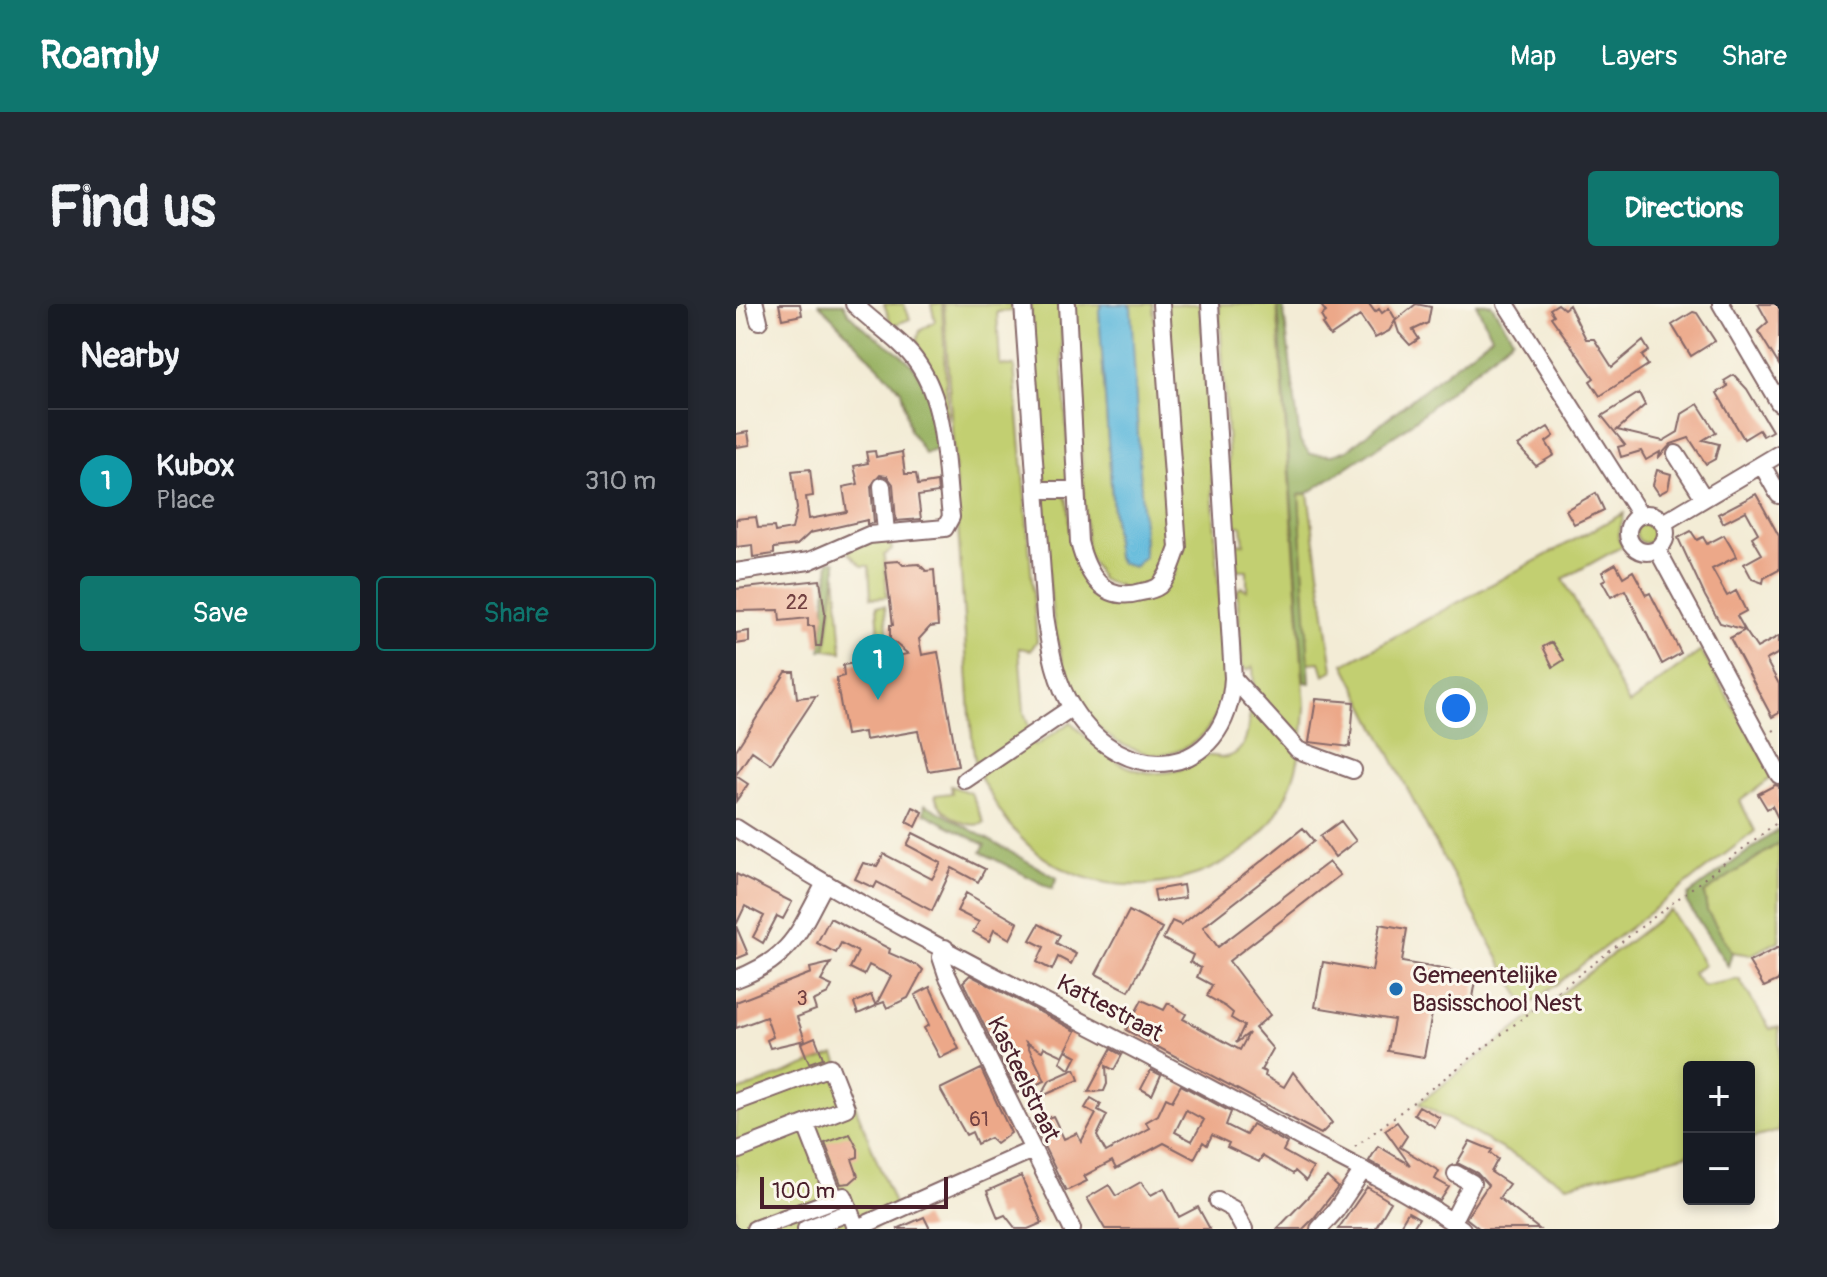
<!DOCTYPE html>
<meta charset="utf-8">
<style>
body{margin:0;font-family:Pangolin,sans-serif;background:#242831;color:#f1f3f6}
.controls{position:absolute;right:24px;bottom:24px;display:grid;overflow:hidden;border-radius:8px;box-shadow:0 4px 12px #0003}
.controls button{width:72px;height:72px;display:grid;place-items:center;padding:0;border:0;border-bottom:2px solid #363941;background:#171b24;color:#f1f3f6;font:40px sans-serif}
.scale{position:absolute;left:24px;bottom:20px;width:188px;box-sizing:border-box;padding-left:8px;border:4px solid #4a1f2b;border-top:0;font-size:22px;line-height:28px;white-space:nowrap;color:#4a1f2b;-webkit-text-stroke:6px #fbf7ec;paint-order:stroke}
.you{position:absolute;left:720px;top:404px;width:28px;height:28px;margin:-20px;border:6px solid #fff;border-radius:50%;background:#1a73e8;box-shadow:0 0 0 12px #1a73e833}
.badge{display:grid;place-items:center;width:52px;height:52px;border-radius:50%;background:#0f766e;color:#fff;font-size:26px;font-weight:700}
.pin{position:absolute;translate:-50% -66px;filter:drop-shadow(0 2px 4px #0008)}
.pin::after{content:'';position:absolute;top:42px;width:28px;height:24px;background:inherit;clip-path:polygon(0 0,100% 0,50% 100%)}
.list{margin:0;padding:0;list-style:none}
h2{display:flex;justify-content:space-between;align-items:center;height:104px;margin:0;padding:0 32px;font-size:34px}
h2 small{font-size:26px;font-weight:400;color:#9ea1a6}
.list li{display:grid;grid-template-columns:52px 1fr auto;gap:24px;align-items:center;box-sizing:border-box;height:144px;padding:0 32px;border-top:2px solid #363941}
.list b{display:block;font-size:30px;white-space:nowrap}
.list p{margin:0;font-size:26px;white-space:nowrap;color:#9ea1a6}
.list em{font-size:26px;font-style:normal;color:#9ea1a6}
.actions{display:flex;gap:16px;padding:24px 32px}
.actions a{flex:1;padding:18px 0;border:2px solid #0f766e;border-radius:8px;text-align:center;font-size:28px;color:#0f766e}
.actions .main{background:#0f766e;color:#fff}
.map{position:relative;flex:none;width:1043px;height:925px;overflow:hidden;border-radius:8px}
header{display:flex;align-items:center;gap:48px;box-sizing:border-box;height:112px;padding:0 40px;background:#0f766e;color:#fff}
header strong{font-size:38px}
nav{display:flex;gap:44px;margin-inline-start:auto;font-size:28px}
.intro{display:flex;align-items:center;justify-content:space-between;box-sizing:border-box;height:192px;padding:0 48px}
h1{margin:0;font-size:56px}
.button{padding:20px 36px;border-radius:8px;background:#0f766e;color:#fff;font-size:28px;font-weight:700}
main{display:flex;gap:48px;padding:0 48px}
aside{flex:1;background:#171b24;border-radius:8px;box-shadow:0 4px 12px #0003}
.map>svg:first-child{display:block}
</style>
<header>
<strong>Roamly</strong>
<nav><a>Map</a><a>Layers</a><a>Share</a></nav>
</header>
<div class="intro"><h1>Find us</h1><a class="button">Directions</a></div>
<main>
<aside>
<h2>Nearby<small></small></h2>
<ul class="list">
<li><span class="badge" style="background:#0f9aa8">1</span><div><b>Kubox</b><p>Place</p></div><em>310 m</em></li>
</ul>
<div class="actions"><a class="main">Save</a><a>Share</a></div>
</aside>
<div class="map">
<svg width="1043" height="925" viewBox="0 0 1043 925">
<rect width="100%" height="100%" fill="#fbf7ec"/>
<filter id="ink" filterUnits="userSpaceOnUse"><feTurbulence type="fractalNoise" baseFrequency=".0125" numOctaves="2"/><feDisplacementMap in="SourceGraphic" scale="16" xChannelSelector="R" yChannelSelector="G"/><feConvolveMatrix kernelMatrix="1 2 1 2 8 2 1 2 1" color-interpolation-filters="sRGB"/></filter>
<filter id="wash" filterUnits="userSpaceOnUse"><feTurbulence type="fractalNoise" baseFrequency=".006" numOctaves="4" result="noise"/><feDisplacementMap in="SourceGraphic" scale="32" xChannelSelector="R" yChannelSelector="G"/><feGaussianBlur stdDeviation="1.8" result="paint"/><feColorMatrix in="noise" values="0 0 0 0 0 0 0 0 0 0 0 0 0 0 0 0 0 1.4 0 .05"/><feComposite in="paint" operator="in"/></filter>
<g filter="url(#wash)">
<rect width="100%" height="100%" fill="#f3ecd6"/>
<path fill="#c2cf71" stroke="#86774e" stroke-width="2" d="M148,0H168L174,15L156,22Z
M195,0H206L212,117L181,36L184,27L199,17Z
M208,0H277L275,7L261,8L264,61L278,62L301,337L295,346L283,344L288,408L299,442L335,418C364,449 398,479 443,466C453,463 461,454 471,452C477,451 484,454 489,453C510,451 513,424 514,408L519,405L517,362L511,367L506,362L501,287L505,283L511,286V266H501L499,239L508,240L506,222H497L483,0H541L569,403C567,446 560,482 535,518C517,544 491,559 462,570C382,598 300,573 258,497C253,487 244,476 241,465C236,448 236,428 234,411Z
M294,0H324L333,173L330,181L308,179Z
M336,0H366L363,6L380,253H408L392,0H417L432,210L431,255L421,273L413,280L390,285L365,275L351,249Z
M430,0H464L489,378C483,411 473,436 439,448C423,454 407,449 392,443C309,411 313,265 308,192L326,190L331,196C333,216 333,239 340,259C350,288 387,311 417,292C425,287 432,276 439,269Z
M572,189L597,366L588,371L584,358L572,359L563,191Z
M888,209L882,234L887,242L827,275L893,400L965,347L1038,472L1004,497L1019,527L795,700L788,698L778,682L696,533L608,360Z
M900 229a10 10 0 1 1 20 0a10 10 0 1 1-20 0Z
M154,233L156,246L148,251L151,293L135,294L133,262H126L109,245Z
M100,268L106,348L90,346Z
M141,302H149L152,335L160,342L166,340V345L144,348Z
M215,482L235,489L248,519C231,526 203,509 199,491L216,489Z
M1043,539V637L1015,651L996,648L971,607L968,589Z
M934,606L968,661L956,669L967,682L1003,675L1034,725L1043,723V827L1013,835V763H953V850L831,881L683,799Z
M99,750L158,900L138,925H0V788Z"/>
<path fill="#99b263" stroke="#726847" stroke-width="2" d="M83,0H107C124,31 159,38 180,66C196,87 197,119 202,144L189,150L174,127L165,86Z
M542,0H547L564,137L574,150L597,151L611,146L756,32L740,0H755L777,34L667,126L572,189L563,191L574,379L568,378Z
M93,257H100V268L90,346H85Z
M189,500L321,574L316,585L245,548L249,541L188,509Z
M1043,525V539L968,589L971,607L996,648L992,662L951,599L952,591Z"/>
<path fill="#5db8db" stroke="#546c83" stroke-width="2" d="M366,0H392L395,3L408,240V253L398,263L385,259L380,253L363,6Z"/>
<g id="blocks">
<path fill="#eca889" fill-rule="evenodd" d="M43,0H64L66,11L46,15Z
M584,0H633L639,8L643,5L646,9L653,4L660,16L680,0L695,3L692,19L677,26L683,35L674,41L663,29L659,17L653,27L639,34L624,12L594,32L586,20L589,19L585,12L590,8Z
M822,0L828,5L833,1L850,35H858L876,63L907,37L913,47L906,52L912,61L864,92L854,77L858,74L815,13L818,11L814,5Z
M1022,0H1043V61L1022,27L1032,18Z
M957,8L961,9L979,37L955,52L936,21Z
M998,71L1011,85L1036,127L1027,132L1023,126L1008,135L981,89L992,82L988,77Z
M903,89L909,101L881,126L927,137L942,128L946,110L962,100L980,128L967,136L983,140L979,155L970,160L953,134L935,140L923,153L924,148L910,156L905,147L885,153L882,143L889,141L866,112Z
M812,123L818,132L810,138L818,151L800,162L782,142Z
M12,128L14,141L0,143V130Z
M139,147L140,153L166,148L169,170H180L182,181L201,178L202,189L182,192L185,215L160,217L157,180L151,172L144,171L135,182L138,219L131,220V216L74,229L61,241L38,244V250L17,253L16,241L0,243V215L20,213L22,224L38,223L39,228L56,225L61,205L56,167L74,165L77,192L70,193L73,215L111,208L107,183L122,180L118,162L132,159L130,148Z
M921,166L935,170L932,185L923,190L917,181Z
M860,189L868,206L838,220L830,206Z
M1020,190L1043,232V266L1028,274L1027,279L1016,275L1008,260L1026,250L1016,233L1022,229L1010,207L987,219L982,210Z
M955,227L961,236L967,233L971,240L988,231L998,248L1000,253L976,265L991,292L1000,287L1010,307L1001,312L1009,326L984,319L969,292L942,234Z
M163,257L167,261L183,260L190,267L198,266L202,322L194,323L183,335L186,351L202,348L222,462L192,467L182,427L129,436L128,428L110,431L100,374L108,372L107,361L172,350L154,335V321H157L149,258Z
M880,260L887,273L897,267L910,291L914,289L945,349L926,360L889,286L875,293L866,277L870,275L866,268Z
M84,276L89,309L85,342H80L78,322H72V314L44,317L43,306L0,307V285Z
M1009,326L1021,344L1043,332V349L1030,356L1043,380V409L1036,413L994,334Z
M13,327V338L0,340V329Z
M816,338L828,356L817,363L807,343Z
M50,368H58L61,394L80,392L35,460L16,447L0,471V446Z
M580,395L618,398L614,443L573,438Z
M0,472L12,480L0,497Z
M1039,481L1043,482V516L1036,502L1031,505L1022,490Z
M177,503L187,508L180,523L170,518Z
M605,517L620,537L599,553L584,532Z
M567,524L578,537L467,623L482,643L593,558L604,571L493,657L534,711L519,724L537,745L525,766L530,768L529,772L548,783L557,768L596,819L585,830L390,726L406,696L428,706L432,699L450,710L447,715L504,746L513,729L500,739L508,722L495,714L497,709L490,703L471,692L476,681L461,673L465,664L454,658L457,651L427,635L436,617L445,621Z
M177,529L249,565L242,578L216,564L196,607L141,578L138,584L119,575L127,559L141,562L148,550L196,575L205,559L171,541Z
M0,570L56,598L47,615L41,612L27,639L17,633L28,612L9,602L0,621Z
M447,581L449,594L420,598L418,586Z
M230,589L282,619L274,635L258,626L253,637L237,628L243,618L221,607Z
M393,607L426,624L393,687L360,670Z
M94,614L154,645L153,649L183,662L187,666L172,694L151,704L148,698L140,701L155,672L133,661L128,671L114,664L122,648L105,639L100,649L81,639Z
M303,620L324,631L320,639L340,650L335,660L322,653L316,666L301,658L308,643L294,636Z
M644,620L671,625L666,658L741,671L735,705L698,699L688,753L652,747L658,716L579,703L587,658L636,667Z
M0,622L12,650L0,655Z
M1043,643V676L1028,683L1013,658Z
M95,659L85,677L96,682L92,690L77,697L80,706L61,713L69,736L34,744L31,736L37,733L30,713L0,724V698L75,669L74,664Z
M234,671L340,727L327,752L308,743L306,747L290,738L309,777L281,789L227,678Z
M194,683L223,745L204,754L188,724L193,721L179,691Z
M135,691L140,702L122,710L118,699Z
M79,733L87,754L73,759L65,739Z
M375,745L386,751L378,766L370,762L371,780L368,787L352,788Z
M330,746L341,752L334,766L324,758Z
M245,765L275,829L260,840L254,834L241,840L236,828L230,831L204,785Z
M339,765L343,776L304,793L314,776Z
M415,766L425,771L416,791L405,785Z
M445,781L495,808L490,821L510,831L516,820L551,839L547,847L577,864L570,877L559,867L557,870L526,852L523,858L491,843L493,839L476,831L471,841L467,838L458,855L428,839L380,865L376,857L348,872L351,877L330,887L297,820L317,812L328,835L341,829L345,838L360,810L349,804L355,794L365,800L362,806L371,811L361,832L370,848L413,824L410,818L422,811L430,794L436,797ZM450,806L468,816L456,837L439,828Z
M683,802L704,814L699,823L678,810Z
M661,818L671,832L664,843L703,867L699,875L713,883L704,897L633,857L642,842L674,861L649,826Z
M114,830L122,845V853L116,855L122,872L114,879L105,880L89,839Z
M734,837L756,846L754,849L762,855L755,868L773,880L763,894L803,925H744L730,914L752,881L741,869L721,859Z
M285,872L306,919L292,925H280L269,911L262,914L251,887Z
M591,873L602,883L577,915L567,925H541Z
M405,878L415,891L428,884L443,913L462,903L474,925H369L351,894L373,881L380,892Z
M631,883L655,898L639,925H602Z
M672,908L683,914L676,925H662Z
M188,913L194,925H161Z"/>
</g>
</g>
<g filter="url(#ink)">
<use href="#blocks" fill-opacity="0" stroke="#856767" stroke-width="2"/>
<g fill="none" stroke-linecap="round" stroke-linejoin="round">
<g stroke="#856767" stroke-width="20">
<path id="minor" d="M19,0L23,17
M287,0L309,312C314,343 319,378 337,405C388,485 491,477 497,374L474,0
M331,0L343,238C351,270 367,299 405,288C411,287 418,286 423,282C433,273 437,257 442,244L425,0
M770,0L904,211
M985,0L1043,99
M940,150L968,194
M1026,161L1043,191
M146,182L150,229
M300,186H340
M892 229a19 19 0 1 1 38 0a19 19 0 1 1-38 0Z
M927,219L1043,150
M921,245L1043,471
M0,268L73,257L133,231L209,224L215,213C209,164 211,102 182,60C166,36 138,20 118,0
M497,374L562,446L617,466
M229,476L335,404
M0,524C174,637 365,723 547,824C606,857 671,885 726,925
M209,644L205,653L211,671L336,925
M0,675C55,654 62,630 88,581
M0,798L94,763L110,804L0,847
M70,821L99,895
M482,897L497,905L508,925
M716,918L736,879L720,870
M19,925L108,892L120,924
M70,925L114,908
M119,925L296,846
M583,925L600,906L627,866"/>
</g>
<path stroke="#856767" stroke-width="2" stroke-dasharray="2 6" stroke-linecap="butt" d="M885 229a26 26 0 1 1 52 0a26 26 0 1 1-52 0Z
M1037,427L1043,423
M619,843L1043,517"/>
<use href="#minor" stroke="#fff" stroke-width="16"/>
</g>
</g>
<circle fill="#1f6fb2" stroke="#fbf7ec" stroke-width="3" cx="660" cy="685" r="8"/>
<g text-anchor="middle" stroke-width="6" stroke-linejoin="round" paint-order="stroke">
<g font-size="20" fill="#724142">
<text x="61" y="305">22</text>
<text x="66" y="701">3</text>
<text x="243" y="822">61</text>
</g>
<g font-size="24" fill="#4a1f2b" stroke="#fbf7ec" text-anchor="start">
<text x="676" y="679">Gemeentelijke<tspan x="676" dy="28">Basisschool Nest</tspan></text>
</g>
<g font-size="24" fill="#4a1f2b" stroke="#fbf7ec">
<text transform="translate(374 704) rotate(28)" y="8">Kattestraat</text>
<text transform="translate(288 775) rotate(64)" y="8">Kasteelstraat</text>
</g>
</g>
</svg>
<div class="controls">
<button>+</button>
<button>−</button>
</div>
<div class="scale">100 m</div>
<div class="you"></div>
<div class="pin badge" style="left:142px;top:396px;background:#0f9aa8">1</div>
</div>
</main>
